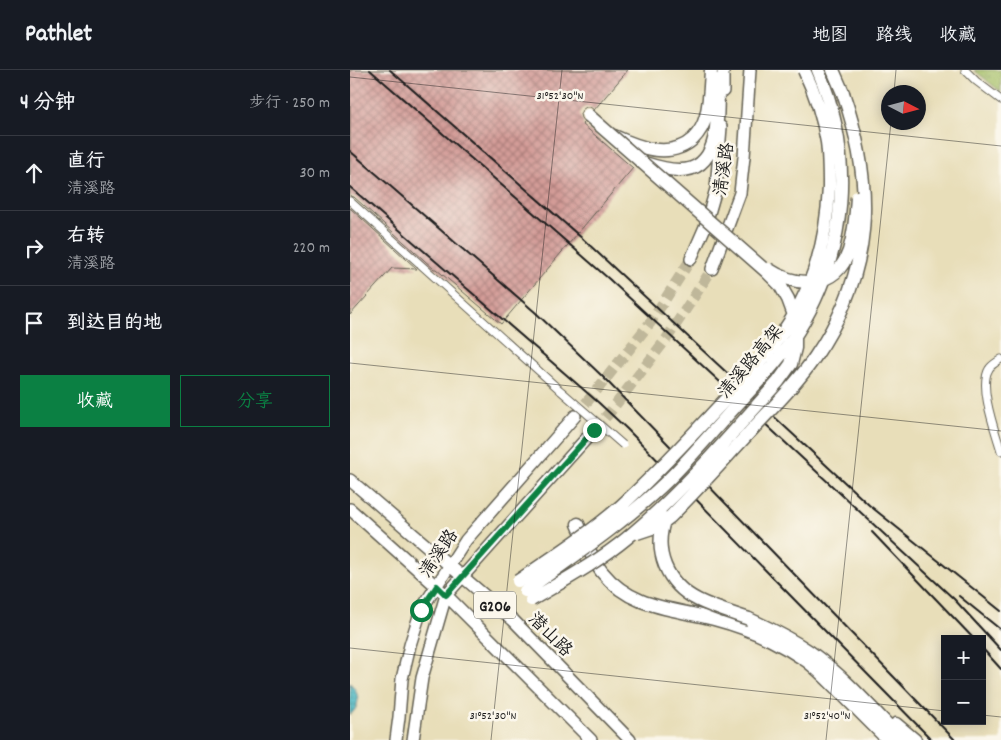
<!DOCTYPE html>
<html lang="zh">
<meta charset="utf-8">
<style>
body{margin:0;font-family:Dekko,"LXGW WenKai TC",sans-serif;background:#20242c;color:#f1f3f6}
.controls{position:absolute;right:15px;bottom:15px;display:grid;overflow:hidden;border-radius:0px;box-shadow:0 2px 12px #0003}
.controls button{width:45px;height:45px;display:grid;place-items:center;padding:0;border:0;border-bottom:1px solid #363941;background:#171b24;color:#f1f3f6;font:25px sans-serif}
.compass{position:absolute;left:531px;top:15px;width:45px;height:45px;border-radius:50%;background:#171b24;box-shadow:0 2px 12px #0003;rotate:96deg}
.stop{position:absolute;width:15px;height:15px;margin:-11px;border:4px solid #0b8043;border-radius:50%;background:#fff}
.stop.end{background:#0b8043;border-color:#fff;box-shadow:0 1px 5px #0008}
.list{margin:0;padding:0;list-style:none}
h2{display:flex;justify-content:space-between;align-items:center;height:65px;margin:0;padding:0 20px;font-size:21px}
h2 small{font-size:16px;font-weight:400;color:#9ea1a6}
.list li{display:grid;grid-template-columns:32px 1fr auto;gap:15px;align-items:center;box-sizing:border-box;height:75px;padding:0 20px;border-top:1px solid #363941}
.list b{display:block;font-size:19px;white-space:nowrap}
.list p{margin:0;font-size:16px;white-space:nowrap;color:#9ea1a6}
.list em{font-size:16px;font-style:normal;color:#9ea1a6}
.actions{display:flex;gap:10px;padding:15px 20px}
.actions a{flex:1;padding:11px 0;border:1px solid #0b8043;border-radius:0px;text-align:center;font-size:18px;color:#0b8043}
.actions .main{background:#0b8043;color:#fff}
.icon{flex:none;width:28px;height:28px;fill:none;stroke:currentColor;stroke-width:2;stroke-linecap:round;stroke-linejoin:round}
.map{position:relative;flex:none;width:651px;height:670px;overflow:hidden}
header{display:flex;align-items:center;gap:30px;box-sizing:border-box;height:70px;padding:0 25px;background:#171b24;border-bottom:1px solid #363941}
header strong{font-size:24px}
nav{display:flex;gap:28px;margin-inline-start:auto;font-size:18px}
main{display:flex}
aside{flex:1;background:#171b24}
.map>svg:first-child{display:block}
</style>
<header>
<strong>Pathlet</strong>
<nav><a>地图</a><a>路线</a><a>收藏</a></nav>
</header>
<main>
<aside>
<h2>4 分钟<small>步行 · 250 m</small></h2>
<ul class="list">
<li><svg class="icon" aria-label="ahead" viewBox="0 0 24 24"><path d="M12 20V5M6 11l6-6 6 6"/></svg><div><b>直行</b><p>清溪路</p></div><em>30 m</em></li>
<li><svg class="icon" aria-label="right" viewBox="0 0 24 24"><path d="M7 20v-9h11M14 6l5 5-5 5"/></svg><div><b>右转</b><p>清溪路</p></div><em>220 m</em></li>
<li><svg class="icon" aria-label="arrive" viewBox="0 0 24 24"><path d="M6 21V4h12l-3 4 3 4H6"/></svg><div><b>到达目的地</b></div></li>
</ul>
<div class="actions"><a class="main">收藏</a><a>分享</a></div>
</aside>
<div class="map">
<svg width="651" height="670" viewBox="0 0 651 670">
<defs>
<pattern id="park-tufts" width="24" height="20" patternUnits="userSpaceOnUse" patternTransform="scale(1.25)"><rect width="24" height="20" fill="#a3be64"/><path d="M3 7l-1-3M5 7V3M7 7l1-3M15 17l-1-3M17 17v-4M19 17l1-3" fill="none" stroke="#849a52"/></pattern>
<pattern id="water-rules" width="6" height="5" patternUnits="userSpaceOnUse" patternTransform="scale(1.25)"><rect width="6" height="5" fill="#43b2be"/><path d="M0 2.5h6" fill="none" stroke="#37909a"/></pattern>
<pattern id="building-cross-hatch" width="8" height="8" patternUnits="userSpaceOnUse" patternTransform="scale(1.25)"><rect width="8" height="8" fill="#d39b97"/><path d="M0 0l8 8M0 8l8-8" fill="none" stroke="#aa7e7a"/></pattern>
</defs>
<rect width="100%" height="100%" fill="#fbf7ec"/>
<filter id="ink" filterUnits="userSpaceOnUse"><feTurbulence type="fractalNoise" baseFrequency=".02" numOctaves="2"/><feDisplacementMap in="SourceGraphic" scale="10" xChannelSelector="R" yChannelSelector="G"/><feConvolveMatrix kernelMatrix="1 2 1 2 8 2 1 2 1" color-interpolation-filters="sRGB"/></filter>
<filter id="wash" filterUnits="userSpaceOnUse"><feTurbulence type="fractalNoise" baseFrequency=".0096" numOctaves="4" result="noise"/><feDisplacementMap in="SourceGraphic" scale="20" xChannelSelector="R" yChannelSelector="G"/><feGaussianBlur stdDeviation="1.12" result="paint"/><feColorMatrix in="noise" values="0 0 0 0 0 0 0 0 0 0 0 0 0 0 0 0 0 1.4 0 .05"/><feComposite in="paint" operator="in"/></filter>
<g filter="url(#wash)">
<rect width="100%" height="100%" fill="#e8deb9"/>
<path fill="url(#park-tufts)" stroke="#606d40" d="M624,0H651V22Z"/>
<path fill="url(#water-rules)" stroke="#30676d" d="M0,613C10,623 11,636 0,645Z"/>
<g id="blocks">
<path fill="url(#building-cross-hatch)" d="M0,0H278L244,40L240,37H236L232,40L230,44L231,48L234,52L232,54L283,98L151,254L86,199H84L4,127L0,126Z
M0,138L67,199L42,198L0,245Z"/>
</g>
</g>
<g filter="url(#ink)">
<use href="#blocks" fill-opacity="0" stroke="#636053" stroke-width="1"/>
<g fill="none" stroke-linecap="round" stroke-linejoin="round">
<path stroke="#bfb79a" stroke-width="11" stroke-dasharray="11 5.5" stroke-linecap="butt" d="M225,346L246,321L300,253L341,189
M244,360L260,342L317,268L362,199"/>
<g stroke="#636053" stroke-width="9">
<path id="street" d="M615,0L626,11L651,30
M0,131L211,321
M651,289C647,292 641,295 639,299C628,316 646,363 651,381"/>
</g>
<g stroke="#636053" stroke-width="14">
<path id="primary" d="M373,21V0
M341,189L355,157L366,119L371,57
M362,199L390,123L394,87L400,0
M0,410L163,550L280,670
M0,439L96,525L241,670
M46,670L49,647L52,609L60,575L71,540L116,470L225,346
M63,670L72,608L96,525L244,360"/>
</g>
<g stroke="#636053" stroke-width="15">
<path id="highway" d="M483,0L493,23
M264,66C288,77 320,90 343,69C349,63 354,54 356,46C360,31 360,15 361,0
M291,92C304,96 315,100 329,100C373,101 367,40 368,10
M228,454C235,470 241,488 252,502C282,539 322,538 364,549C383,554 403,561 421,570C433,576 445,583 457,591C470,601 481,613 493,625C508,640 523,655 538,670
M399,549C421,559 441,569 460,582C495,607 523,640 552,670
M546,654L565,670"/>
</g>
<use href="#street" stroke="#fff" stroke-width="7"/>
<use href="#primary" stroke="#fff" stroke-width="11"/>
<use href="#highway" stroke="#fff" stroke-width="12"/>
<path stroke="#1c1c1c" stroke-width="2" d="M20,0L259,209L604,529L651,580
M40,0L234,170L519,435L651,541
M0,81L186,243L252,306L605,670
M0,117L249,333L277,359L582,670
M522,462L624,569
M609,526L651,560
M632,578L651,599"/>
<g stroke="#636053" stroke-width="9" stroke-linecap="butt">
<path id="street-bridge" d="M211,321L273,375"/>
</g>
<g stroke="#636053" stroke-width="15" stroke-linecap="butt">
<path id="highway-bridge" d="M418,199C447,218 486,219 499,181C504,164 506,145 507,127
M315,448C303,481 316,514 348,530C364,538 382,543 399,549
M287,463L308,456L320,447C347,420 372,392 398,364C421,339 446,315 465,287C523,202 526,119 493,23
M168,511C203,487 239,464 271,436C302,408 330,378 359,347C385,319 413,292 435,259C464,217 477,167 479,117C479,102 479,87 477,72C473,47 465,23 454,0
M175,521C224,486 275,452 318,410C338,390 356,369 375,348C400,320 428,293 448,261C497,182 505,86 468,0
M181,530C213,511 248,492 277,468C333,422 380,365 428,312L441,294L445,278V248L438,229L430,215L416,201L238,45"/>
</g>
<use href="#street-bridge" stroke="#fff" stroke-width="7"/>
<use href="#highway-bridge" stroke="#fff" stroke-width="12"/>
</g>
</g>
<g fill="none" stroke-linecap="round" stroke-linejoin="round" filter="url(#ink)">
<path stroke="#0b8043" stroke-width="6" d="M71,540L87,516L96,525L244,360"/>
</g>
<path fill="none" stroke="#1c1c1c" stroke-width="1" stroke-opacity="0.45" d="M0,7L651,76M544,22L546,0M0,293L651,361M0,578L595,641M632,645L651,647M141,670L212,0M476,670L541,52"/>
<g text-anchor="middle" stroke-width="5" stroke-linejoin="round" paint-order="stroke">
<rect fill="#fbf7ec" stroke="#5f5e5a" stroke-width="1" x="124" y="521.5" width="42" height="27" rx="4"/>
<g font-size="16" font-weight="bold" fill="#1c1c1c">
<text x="145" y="541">G206</text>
</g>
<g font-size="18" fill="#1c1c1c" stroke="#fbf7ec">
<text transform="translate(373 99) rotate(-82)" y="6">清溪路</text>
<text transform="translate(400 291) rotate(-50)" y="6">清溪路高架</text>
<text transform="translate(88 483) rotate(-56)" y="6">清溪路</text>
<text transform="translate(201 564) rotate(45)" y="6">潜山路</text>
</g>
</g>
<g font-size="12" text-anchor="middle" fill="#1c1c1c" stroke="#fbf7ec" stroke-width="5" stroke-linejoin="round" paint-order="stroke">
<text x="210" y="29">31°52'30"N</text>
<text x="143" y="649">31°52'30"N</text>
<text x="477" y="649">31°52'40"N</text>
</g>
</svg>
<div class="controls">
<button>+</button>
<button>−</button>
</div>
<svg class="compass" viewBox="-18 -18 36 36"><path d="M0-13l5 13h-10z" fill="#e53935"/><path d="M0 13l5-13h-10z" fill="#9ea1a6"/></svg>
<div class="stop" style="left:71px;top:540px"></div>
<div class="stop end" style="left:244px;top:360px"></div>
</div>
</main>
